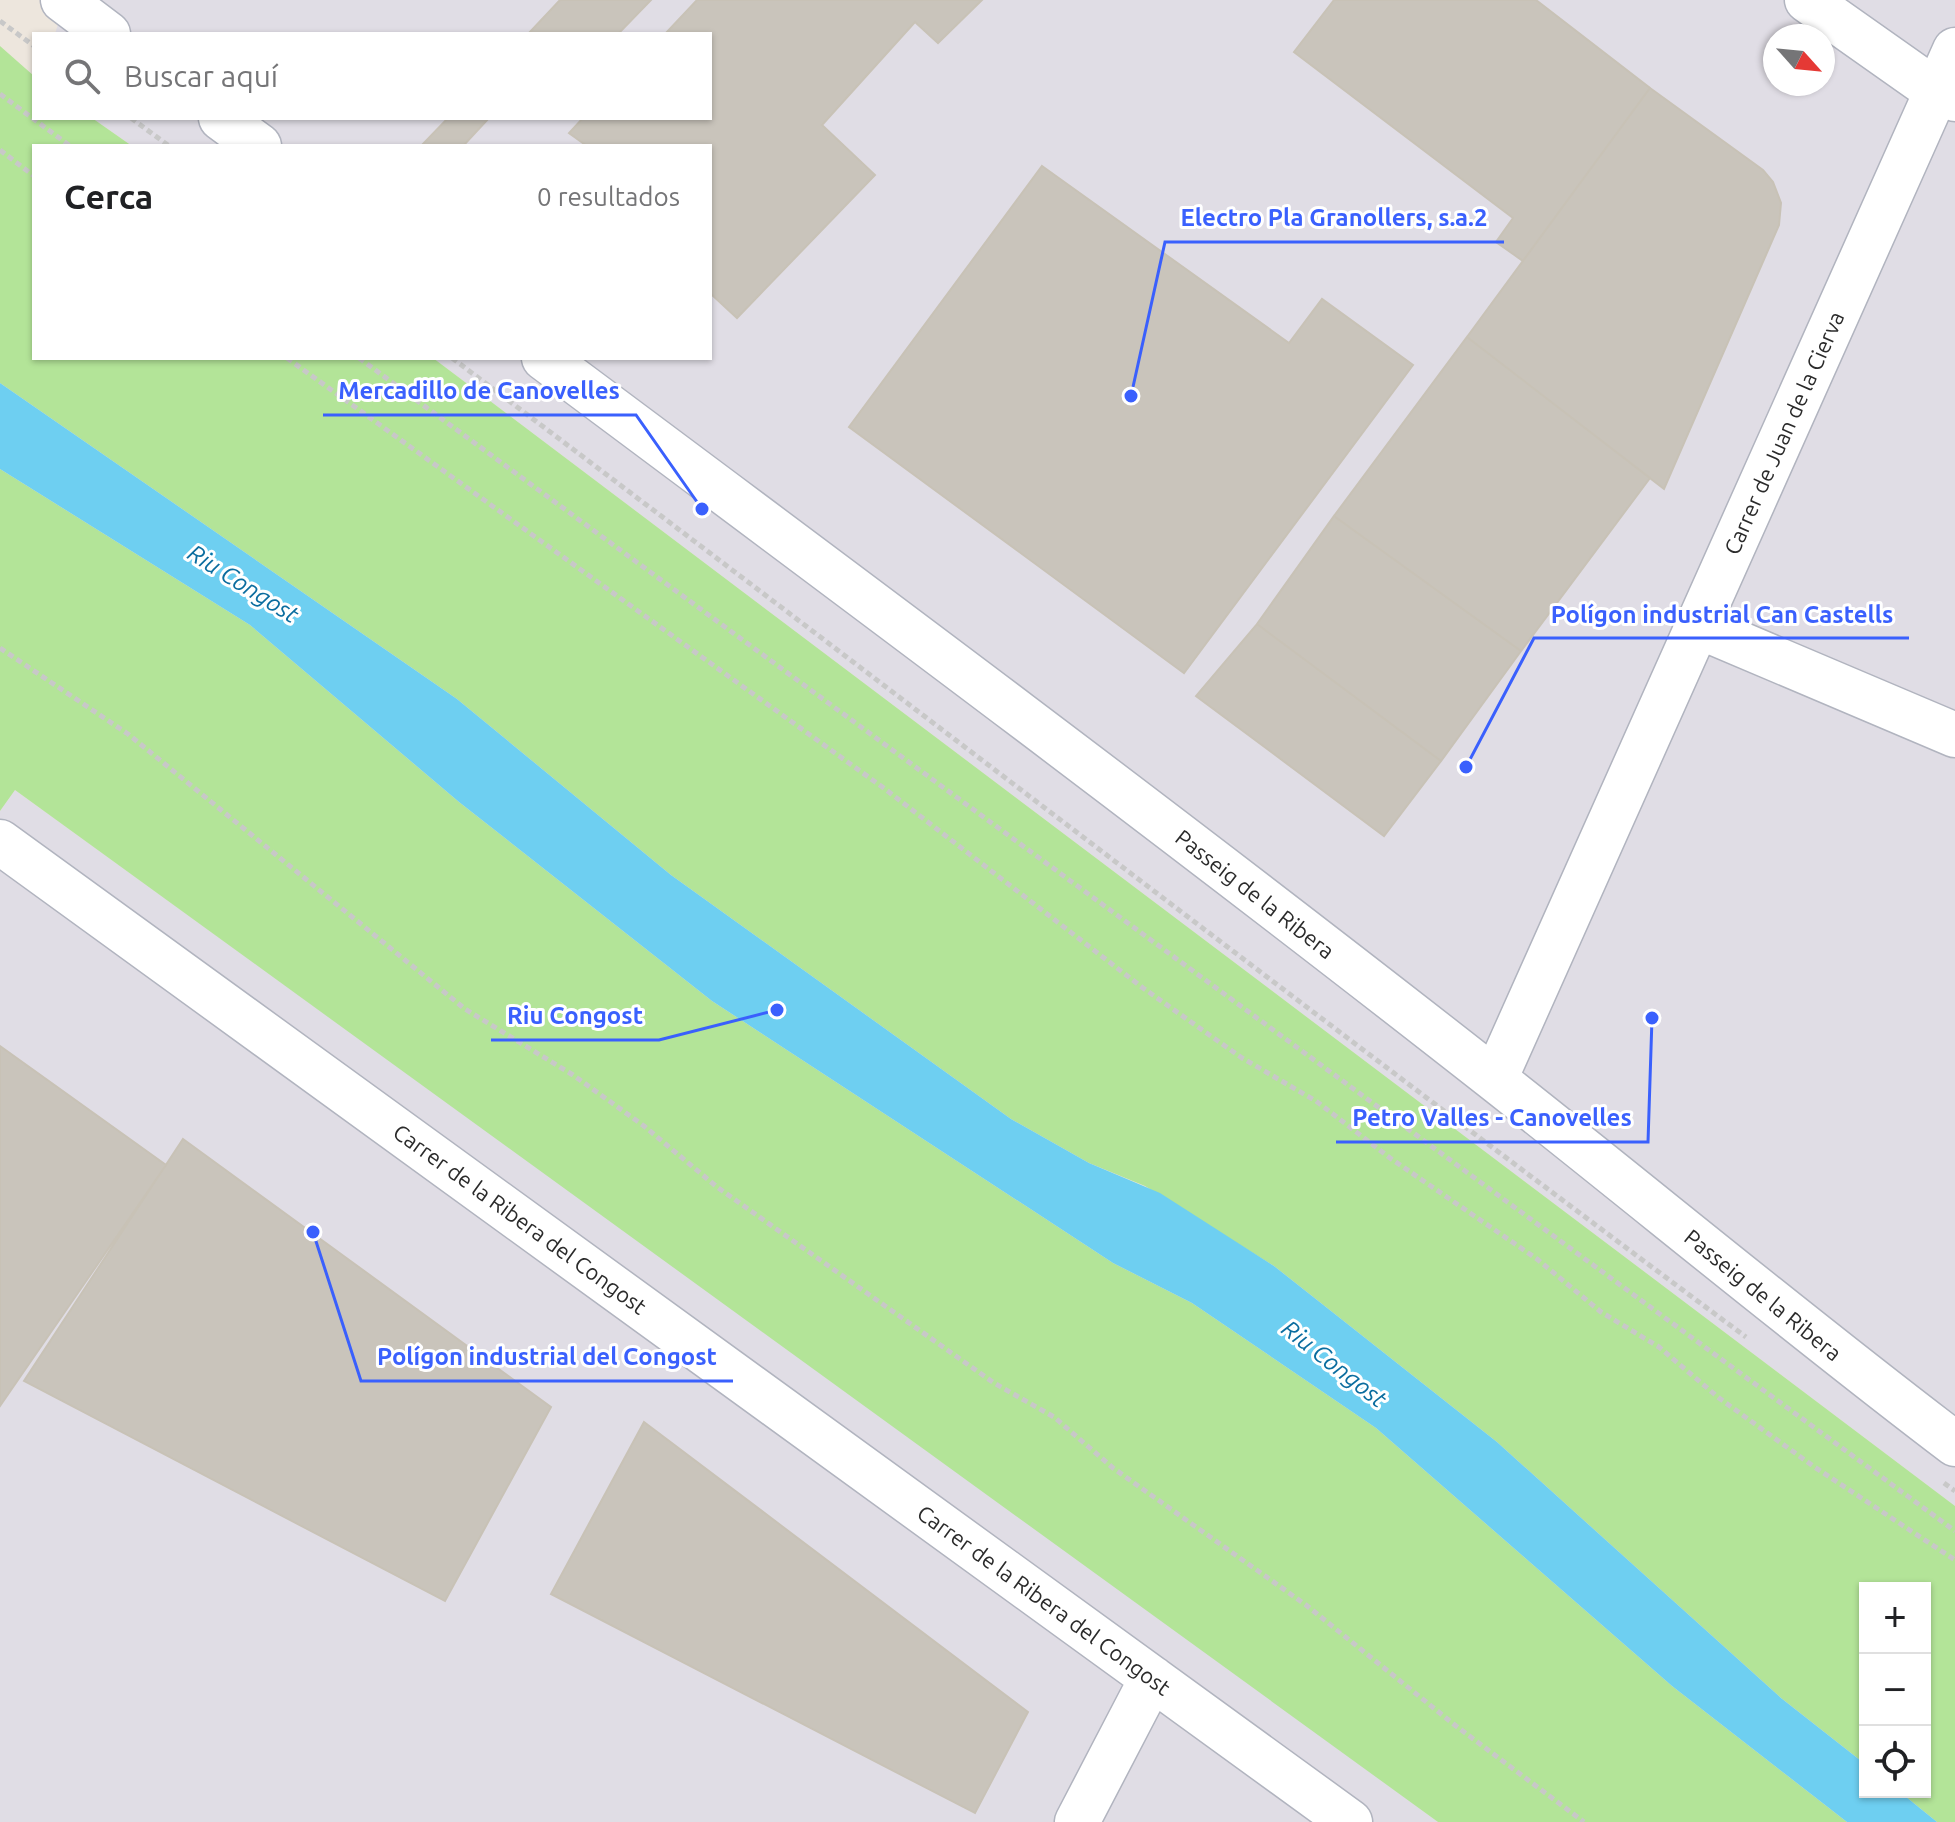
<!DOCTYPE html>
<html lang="es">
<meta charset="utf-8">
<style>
body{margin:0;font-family:Ubuntu,sans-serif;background:#f6f6f6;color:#202124}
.controls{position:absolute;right:24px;bottom:24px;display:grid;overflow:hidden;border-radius:0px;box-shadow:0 2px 6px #0004}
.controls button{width:72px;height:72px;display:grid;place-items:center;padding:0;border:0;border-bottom:2px solid #e0e0e0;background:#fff;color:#202124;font:40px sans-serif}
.compass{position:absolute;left:1763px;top:24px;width:72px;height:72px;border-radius:50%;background:#fff;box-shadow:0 2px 6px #0004;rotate:117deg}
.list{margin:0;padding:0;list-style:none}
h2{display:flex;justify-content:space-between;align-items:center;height:104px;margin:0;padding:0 32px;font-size:34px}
h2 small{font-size:26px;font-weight:400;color:#757577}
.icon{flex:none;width:44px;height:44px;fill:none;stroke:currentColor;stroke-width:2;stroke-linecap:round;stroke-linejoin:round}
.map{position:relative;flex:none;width:1955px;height:1822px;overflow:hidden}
.search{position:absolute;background:#fff;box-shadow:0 2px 6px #0004;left:32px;top:32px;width:680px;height:88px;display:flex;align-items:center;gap:20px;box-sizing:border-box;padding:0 28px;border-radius:0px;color:#757577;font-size:30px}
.panel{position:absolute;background:#fff;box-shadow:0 2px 6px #0004;left:32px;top:144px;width:680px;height:216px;border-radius:0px}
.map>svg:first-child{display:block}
</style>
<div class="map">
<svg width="1955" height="1822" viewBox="0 0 1955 1822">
<rect width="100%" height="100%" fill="#ede6dd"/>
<path fill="#e0dde5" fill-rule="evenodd" d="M65,0H1955V1506L433,358H710V146H132L92,118H710V34H55ZM1775,36H1823V84H1775Z
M15,790L1208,1652L1438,1822H0V811Z"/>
<path fill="#b3e498" d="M0,46L34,76V118H92L132,146H34V358H433L1955,1506V1822H1937L1900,1792H1925V1588H1865V1764L1781,1698L1497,1442L1274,1266L1145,1186L1089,1163L1011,1119L671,875L457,699L0,383Z
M0,469L250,625L459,802L712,1001L1113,1263L1192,1303L1376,1428L1672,1686L1847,1822H1438L15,790L0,811Z"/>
<path fill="#6ecff1" d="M0,383L457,699L671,875L1011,1119L1089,1163L1160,1193L1274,1266L1497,1442L1781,1698L1865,1764V1792H1900L1937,1822H1847L1672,1686L1376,1428L1192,1303L1113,1263L712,1001L459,802L250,625L0,469Z"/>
<path fill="#c9c4bb" stroke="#c8c2b6" stroke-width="2" d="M560,0H651L618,34H528Z
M697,0H982L938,43L915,22L822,125L875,175L737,318L710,293V146H587L569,133L583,118H710V34H665Z
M1334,0H1536L1650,88L1523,261L1496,242L1513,218L1294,52Z
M1650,88L1763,170L1773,182L1781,203L1779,225L1664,489L1467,337Z
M448,118H489L463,146H421Z
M1042,166L1289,343L1322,299L1413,365L1184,673L849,427Z
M1467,337L1650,478L1521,651L1334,516Z
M1334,516L1521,651L1441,761L1257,624Z
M1257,624L1441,761L1384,836L1196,696Z
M0,1046L166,1165L0,1406Z
M183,1139L551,1407L445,1601L24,1381Z
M644,1422L1028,1712L975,1813L551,1594Z"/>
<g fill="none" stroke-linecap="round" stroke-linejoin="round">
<g stroke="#b1b4bf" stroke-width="47">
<path id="minor" d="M63,0L108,34
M1807,0L1936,91L1955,99
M221,118L259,146
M544,358C862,595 1180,832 1492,1077C1647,1199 1798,1325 1955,1444
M1698,626L1955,735
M0,842L1350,1822
M1495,1079L1955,50
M1077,1822L1152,1678"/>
</g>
<path stroke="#c8c8c8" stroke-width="5" stroke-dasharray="6 4" stroke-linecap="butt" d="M0,21L34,46
M0,94L70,146
M131,118L169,146
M0,150L34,176
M287,358L885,789L1143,988L1242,1058L1316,1101L1390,1158L1537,1259L1601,1312L1659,1347L1719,1398L1813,1466L1955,1560
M359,358L1955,1531
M452,358C884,683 1312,1015 1746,1337
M0,648L128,734L465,1009L573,1075L644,1126L717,1187L994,1383L1054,1417L1113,1468L1306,1605L1456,1726L1584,1822
M1944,1483L1955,1491"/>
<use href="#minor" stroke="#fff" stroke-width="44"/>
</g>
<g text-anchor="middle" stroke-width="6" stroke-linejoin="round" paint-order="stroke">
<g font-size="22" fill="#2b2b2b" stroke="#fff">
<text transform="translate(1784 433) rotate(-66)" y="8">Carrer de Juan de la Cierva</text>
<text transform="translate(1255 894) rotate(38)" y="8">Passeig de la Ribera</text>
<text transform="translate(520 1219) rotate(36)" y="8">Carrer de la Ribera del Congost</text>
<text transform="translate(1763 1295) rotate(39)" y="8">Passeig de la Ribera</text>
<text transform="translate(1044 1600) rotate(36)" y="8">Carrer de la Ribera del Congost</text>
</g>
<g font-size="24" font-style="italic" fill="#0b6d9f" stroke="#fff">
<text transform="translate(243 584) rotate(32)" y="8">Riu Congost</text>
<text transform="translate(1334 1364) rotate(38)" y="8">Riu Congost</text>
</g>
</g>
<path fill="none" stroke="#3a60fd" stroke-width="3" d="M1131 396L1165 242H1504M702 509L636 415H323M1466 767L1534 638H1909M777 1010L659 1040H491M1652 1018L1648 1142H1336M313 1232L361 1381H733"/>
<g fill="#3a60fd" stroke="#fff" stroke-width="3">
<circle cx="1131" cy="396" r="8"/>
<circle cx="702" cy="509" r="8"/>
<circle cx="1466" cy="767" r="8"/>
<circle cx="777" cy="1010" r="8"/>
<circle cx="1652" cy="1018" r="8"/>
<circle cx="313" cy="1232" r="8"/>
</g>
<g font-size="24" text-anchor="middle" font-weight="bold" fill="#3a60fd" stroke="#fff" stroke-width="6" stroke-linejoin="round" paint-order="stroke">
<text x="1334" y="226">Electro Pla Granollers, s.a.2</text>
<text x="479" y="399">Mercadillo de Canovelles</text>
<text x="1722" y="623">Polígon industrial Can Castells</text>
<text x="575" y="1024">Riu Congost</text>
<text x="1492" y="1126">Petro Valles - Canovelles</text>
<text x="547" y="1365">Polígon industrial del Congost</text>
</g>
</svg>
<div class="controls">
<button>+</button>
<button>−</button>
<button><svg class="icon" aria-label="locate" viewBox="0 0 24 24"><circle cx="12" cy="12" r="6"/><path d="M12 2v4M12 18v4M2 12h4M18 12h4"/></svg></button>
</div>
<svg class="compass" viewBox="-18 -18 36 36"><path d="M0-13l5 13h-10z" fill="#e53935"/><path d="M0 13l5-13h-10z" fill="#757577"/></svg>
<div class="search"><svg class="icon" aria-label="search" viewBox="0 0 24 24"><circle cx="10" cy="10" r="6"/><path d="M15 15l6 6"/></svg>Buscar aquí</div>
<section class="panel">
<h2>Cerca<small>0 resultados</small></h2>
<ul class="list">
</ul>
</section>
</div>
